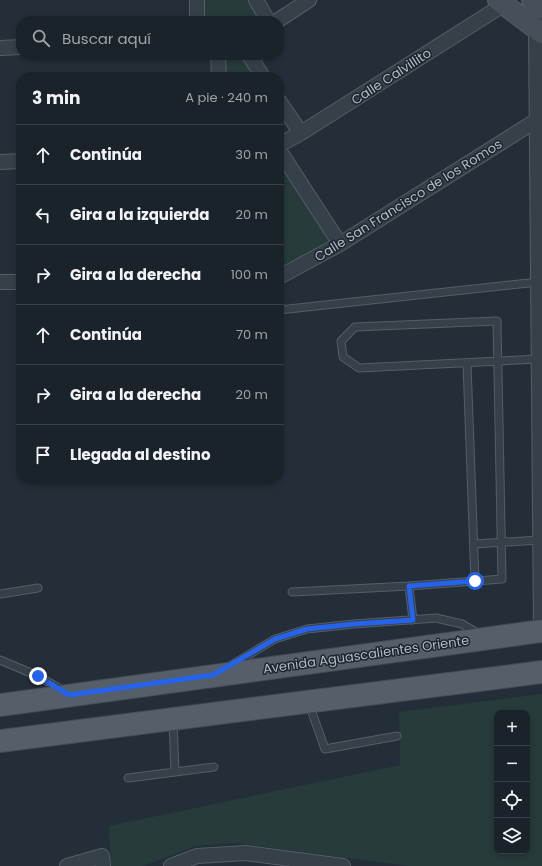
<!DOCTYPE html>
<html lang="es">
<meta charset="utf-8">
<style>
body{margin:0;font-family:Poppins,sans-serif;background:#272f36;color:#f1f3f6}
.controls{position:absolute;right:12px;bottom:12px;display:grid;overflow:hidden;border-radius:8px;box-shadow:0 2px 6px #0003}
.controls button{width:36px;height:36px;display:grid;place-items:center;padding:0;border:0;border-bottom:1px solid #383f47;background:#1a222a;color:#f1f3f6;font:20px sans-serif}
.stop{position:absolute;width:12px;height:12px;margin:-9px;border:3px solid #2563eb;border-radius:50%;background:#fff}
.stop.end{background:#2563eb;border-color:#fff;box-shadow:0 1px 4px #0008}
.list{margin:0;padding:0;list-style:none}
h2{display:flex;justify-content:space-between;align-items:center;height:52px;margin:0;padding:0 16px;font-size:17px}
h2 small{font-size:13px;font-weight:400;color:#9fa4a8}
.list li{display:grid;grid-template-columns:26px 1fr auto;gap:12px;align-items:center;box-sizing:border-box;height:60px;padding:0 16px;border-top:1px solid #383f47}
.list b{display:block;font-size:15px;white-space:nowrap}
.list em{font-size:13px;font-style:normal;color:#9fa4a8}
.icon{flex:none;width:22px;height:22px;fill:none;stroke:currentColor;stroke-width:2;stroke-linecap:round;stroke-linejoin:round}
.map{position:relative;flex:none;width:542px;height:866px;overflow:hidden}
.search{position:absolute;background:#1a222a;box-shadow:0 2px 6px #0003;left:16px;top:16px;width:268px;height:44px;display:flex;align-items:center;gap:10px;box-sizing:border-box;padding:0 14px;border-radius:16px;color:#9fa4a8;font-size:15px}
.panel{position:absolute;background:#1a222a;box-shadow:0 2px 6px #0003;left:16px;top:72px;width:268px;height:412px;border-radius:16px}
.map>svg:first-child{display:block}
</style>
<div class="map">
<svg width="542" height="866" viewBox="0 0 542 866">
<rect width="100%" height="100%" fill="#232e38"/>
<path fill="#263b3a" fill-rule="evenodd" d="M203,0H250L263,21H204Z
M224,55H242L257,77H224Z
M279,161L330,240L293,261L279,266Z
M542,694V866H408L236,843L196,846L143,866H111L109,826L400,765L399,712ZM497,713H527V851H497Z"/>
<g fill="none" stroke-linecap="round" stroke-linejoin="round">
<g stroke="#545e66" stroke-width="9">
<path id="service" d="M279,310L538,282
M467,364L475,581
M474,544L540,540
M409,586L413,620
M292,592L409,586L502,579L497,321L355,327L341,341L343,357L359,368L539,359
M0,594L38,588
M0,660L38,676L62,690
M230,666L275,639L307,629L354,624L436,618L462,624L479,634
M309,704L325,749L397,736
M173,721L175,771
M128,778L214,767"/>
</g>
<g stroke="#545e66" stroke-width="16">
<path id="minor" d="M197,0V21
M256,0L268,21
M277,21L309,0
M538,24L536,29L541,631
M0,48L21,47
M218,55L219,77
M249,55L263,77
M279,101L301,133
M279,145L301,133L503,5
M279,150L340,244
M0,162L21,161
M279,277L340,244L537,120
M0,282H21
M67,866L102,856L103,866
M171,866L197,856L246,853L343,866"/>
</g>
<g stroke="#545e66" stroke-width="22">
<path id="secondary" d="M498,0L542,33
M532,0L542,8"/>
</g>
<g stroke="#404952" stroke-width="24">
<path id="primary" d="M0,705L542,631
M0,741L542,672"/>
</g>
<use href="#service" stroke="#364049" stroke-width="7"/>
<use href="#minor" stroke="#364049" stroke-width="14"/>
<use href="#secondary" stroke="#45505b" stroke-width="20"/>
<use href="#primary" stroke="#545f69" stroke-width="22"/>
</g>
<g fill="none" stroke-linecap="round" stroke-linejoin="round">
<path stroke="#2563eb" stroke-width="5" d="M38,676L69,695L213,675L275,639L307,629L354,624L413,620L409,586L475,581"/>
</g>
<g text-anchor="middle" stroke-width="3" stroke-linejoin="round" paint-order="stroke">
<g font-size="13" fill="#b1bbc5" stroke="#1c252d">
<text transform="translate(391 76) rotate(-33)" y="5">Calle Calvillito</text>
<text transform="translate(408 200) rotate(-32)" y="5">Calle San Francisco de los Romos</text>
<text transform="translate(366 654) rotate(-8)" y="5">Avenida Aguascalientes Oriente</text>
</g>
</g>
</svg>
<div class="controls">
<button>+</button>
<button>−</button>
<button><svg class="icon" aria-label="locate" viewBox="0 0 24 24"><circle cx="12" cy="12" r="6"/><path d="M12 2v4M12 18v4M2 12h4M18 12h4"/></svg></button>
<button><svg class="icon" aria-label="layers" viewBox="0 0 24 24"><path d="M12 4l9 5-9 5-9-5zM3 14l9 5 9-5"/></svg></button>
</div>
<div class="stop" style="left:475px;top:581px"></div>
<div class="stop end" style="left:38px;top:676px"></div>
<div class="search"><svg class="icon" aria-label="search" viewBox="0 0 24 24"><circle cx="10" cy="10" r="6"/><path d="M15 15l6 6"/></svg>Buscar aquí</div>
<section class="panel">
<h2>3 min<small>A pie · 240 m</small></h2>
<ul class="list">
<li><svg class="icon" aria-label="ahead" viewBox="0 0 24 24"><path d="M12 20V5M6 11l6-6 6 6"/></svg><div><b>Continúa</b></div><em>30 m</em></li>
<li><svg class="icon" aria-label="left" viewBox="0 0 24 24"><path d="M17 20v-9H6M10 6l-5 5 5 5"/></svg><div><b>Gira a la izquierda</b></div><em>20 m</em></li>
<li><svg class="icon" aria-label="right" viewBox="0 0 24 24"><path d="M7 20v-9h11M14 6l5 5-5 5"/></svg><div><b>Gira a la derecha</b></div><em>100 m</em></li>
<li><svg class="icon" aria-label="ahead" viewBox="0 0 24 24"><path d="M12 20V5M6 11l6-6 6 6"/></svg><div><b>Continúa</b></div><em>70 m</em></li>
<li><svg class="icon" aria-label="right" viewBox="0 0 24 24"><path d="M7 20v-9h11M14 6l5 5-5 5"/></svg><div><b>Gira a la derecha</b></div><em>20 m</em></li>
<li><svg class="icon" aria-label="arrive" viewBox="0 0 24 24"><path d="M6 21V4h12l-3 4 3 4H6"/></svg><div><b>Llegada al destino</b></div></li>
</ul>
</section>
</div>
